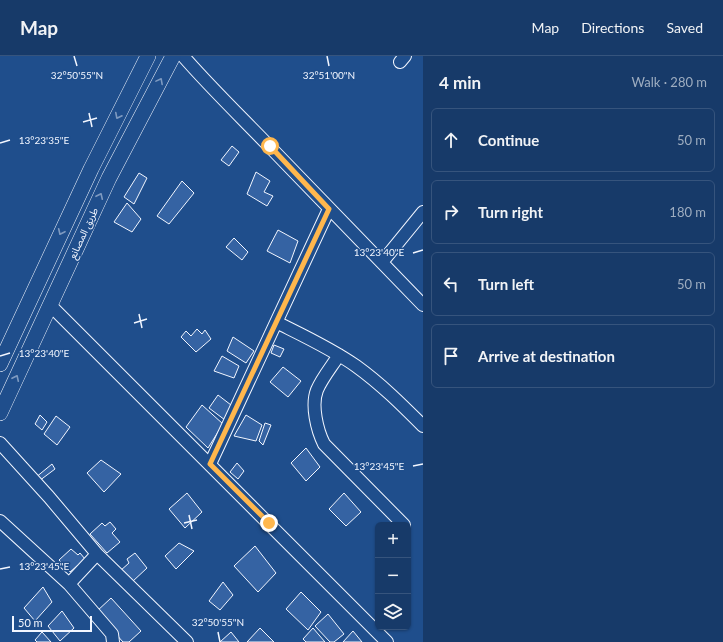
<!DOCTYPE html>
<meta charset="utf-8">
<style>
body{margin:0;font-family:Lato,"Noto Sans Arabic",sans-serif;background:#244571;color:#f1f3f6}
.controls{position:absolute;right:12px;bottom:12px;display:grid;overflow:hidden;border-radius:6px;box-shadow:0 1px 3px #0004}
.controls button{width:36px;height:36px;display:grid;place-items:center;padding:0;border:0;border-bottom:1px solid #36547d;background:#173a69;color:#f1f3f6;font:20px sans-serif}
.scale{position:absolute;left:12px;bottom:10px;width:80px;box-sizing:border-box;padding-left:4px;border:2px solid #f2f6ff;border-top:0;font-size:11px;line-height:14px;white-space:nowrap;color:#f2f6ff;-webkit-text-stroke:3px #1f4e8c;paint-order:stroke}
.stop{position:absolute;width:12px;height:12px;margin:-9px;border:3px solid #ffb74d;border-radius:50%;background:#fff}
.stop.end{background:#ffb74d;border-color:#fff;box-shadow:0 1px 4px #0008}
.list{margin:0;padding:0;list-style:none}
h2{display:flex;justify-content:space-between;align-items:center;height:52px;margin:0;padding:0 16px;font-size:17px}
h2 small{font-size:13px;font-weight:400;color:#9eadc0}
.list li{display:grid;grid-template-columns:26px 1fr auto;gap:12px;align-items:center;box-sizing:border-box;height:64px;margin:0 8px 8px;padding:0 8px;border:1px solid #36547d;border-radius:6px}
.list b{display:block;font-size:15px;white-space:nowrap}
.list em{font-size:13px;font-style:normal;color:#9eadc0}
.icon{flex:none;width:22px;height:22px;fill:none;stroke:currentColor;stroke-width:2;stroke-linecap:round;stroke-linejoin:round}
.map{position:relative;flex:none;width:423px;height:586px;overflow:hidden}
header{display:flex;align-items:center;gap:24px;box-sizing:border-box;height:56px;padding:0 20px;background:#173a69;border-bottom:1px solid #36547d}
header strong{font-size:19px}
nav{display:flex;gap:22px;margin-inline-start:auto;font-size:14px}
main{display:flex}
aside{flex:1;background:#173a69}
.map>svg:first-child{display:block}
</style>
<header>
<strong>Map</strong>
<nav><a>Map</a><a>Directions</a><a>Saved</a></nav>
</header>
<main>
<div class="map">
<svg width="423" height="586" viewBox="0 0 423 586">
<rect width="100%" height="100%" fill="#1f4e8c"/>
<path fill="#3563a3" stroke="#f2f6ff" d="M232,90L239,96L229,110L221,104Z
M256,116L270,125L264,136L273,140L267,150L247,138Z
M139,117L147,122L134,148L124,141Z
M182,125L194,137L169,168L157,160Z
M127,147L141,163L132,176L114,166Z
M278,174L298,185L290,207L267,195Z
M234,182L248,196L242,204L226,191Z
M197,273L202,278L205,274L211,283L196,296L181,281L186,275L191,280Z
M233,281L254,295L246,307L227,295Z
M274,289L284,293L280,301L271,297Z
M222,300L239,310L234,322L214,315Z
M283,311L301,325L288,341L270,326Z
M218,339L231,349L225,364L209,352Z
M202,349L223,368L208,392L186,371Z
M40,359L47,366L42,374L35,368Z
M246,359L262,369L256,385L234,380Z
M56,360L70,371L57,389L44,378Z
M265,367L271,369L263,389L259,385Z
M306,392L320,411L306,425L291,407Z
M101,404L121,418L104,436L87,417Z
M237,407L244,415L238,423L230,416Z
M52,408L55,413L39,425L35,422Z
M187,437L202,456L185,472L169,453Z
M344,437L361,456L346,470L329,453Z
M110,466L116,473L112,477L120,486L107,497L90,478L102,467L105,470Z
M179,487L194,495L176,513L165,500Z
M255,490L276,517L258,536L234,510Z
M71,493L78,499L80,497L85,503L70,516L59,504Z
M135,497L147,512L132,526L120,515L129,507L127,503Z
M223,526L233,539L220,554L209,545Z
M43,531L52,546L35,565L24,552Z
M301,536L321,556L308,574L286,553Z
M111,542L141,575L129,586H123L96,556Z
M62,555L74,572L60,585L48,570Z
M328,558L344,578L334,586H330L315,570Z
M260,572L274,586H247Z
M313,572L325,586H306L303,583Z
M353,575L362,586H343Z
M42,576L51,586H37L35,584Z
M231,576L239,586H220Z"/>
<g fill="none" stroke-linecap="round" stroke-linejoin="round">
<g stroke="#f2f6ff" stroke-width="14">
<path id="minor" d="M183,0C210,31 240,60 269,90C320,143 371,196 423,249
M400,6L405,0
M383,205L423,156
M50,249L387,586
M278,267C304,280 332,293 356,310C381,328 402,349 423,370
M339,299C332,310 322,322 317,334C311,349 317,374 324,388L404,469
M0,387L49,441L97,498L187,586
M210,408L329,153
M0,465L69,528L112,578L113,586
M69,528L97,498"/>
</g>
<g stroke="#f2f6ff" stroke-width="16">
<path id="major" d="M0,308L91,113L148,0
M0,357L109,122L173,0"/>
</g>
<use href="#minor" stroke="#1f4e8c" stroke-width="12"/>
<use href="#major" stroke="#1f4e8c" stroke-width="15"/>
</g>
<defs><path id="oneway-chevron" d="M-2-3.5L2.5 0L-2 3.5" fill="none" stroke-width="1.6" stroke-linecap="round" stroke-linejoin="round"/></defs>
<g stroke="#7e9ac0">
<use href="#oneway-chevron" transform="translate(160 25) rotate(-62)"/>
<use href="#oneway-chevron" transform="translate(118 60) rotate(117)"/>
<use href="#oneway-chevron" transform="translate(100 140) rotate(-65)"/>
<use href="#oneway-chevron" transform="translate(61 176) rotate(115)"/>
<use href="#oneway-chevron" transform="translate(16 322) rotate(-65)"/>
</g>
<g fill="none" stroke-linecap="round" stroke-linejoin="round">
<path stroke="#ffb74d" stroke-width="5" d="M269,467L210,408L329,153L270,90"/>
</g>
<path fill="none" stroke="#f2f6ff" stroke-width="1.5" d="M74,0L77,10M327,0L329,10M89,57L92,71M83,66L97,62M0,87L10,84M413,197L423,194M139,258L142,272M134,267L147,263M0,300L10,297M413,410L423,408M189,459L192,473M184,467L197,464M0,513L10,511M218,576L220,586"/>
<g text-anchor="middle" stroke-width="3" stroke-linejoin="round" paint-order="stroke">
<g font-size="10" fill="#f2f6ff" stroke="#1f4e8c">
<text transform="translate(83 177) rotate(-65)" y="4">طريق المصانع</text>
</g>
</g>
<g font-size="10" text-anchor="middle" fill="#f2f6ff" stroke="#1f4e8c" stroke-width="3" stroke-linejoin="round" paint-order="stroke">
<text x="77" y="23">32°50'55"N</text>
<text x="329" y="23">32°51'00"N</text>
<text x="44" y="88">13°23'35"E</text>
<text x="379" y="200">13°23'40"E</text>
<text x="44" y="301">13°23'40"E</text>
<text x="379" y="414">13°23'45"E</text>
<text x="44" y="514">13°23'45"E</text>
<text x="218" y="570">32°50'55"N</text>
</g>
</svg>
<div class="controls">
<button>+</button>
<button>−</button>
<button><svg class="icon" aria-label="layers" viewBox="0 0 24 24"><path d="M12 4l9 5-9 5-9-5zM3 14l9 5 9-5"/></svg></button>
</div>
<div class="scale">50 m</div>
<div class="stop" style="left:270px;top:90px"></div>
<div class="stop end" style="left:269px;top:467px"></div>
</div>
<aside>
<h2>4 min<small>Walk · 280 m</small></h2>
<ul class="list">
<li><svg class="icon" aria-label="ahead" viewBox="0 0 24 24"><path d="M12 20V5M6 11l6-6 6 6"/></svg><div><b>Continue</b></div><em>50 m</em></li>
<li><svg class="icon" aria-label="right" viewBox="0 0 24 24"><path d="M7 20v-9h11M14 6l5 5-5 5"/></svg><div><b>Turn right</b></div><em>180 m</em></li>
<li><svg class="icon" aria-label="left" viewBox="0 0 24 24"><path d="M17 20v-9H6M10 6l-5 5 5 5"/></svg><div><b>Turn left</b></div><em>50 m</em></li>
<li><svg class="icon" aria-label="arrive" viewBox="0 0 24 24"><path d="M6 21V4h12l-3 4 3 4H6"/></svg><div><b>Arrive at destination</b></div></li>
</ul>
</aside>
</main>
